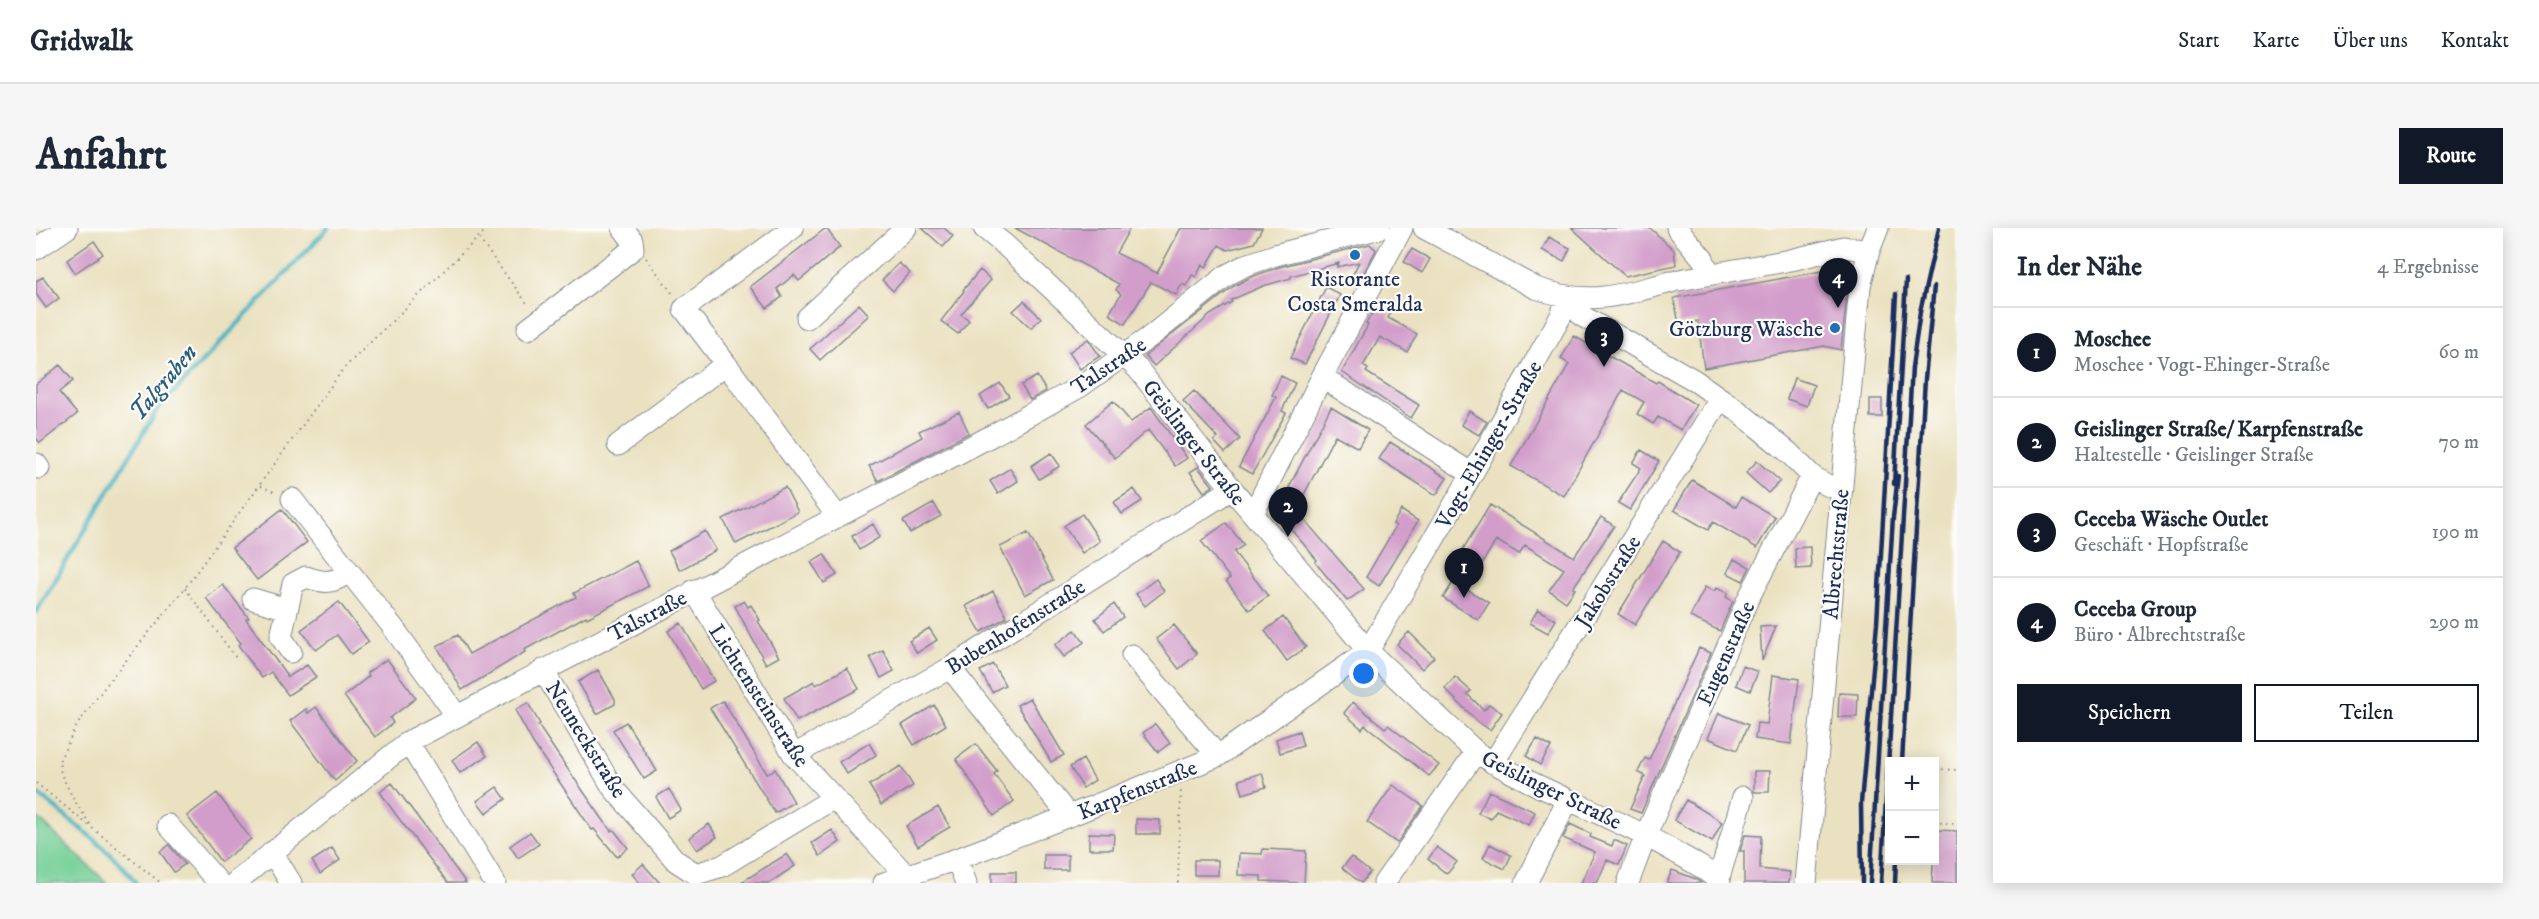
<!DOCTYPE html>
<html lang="de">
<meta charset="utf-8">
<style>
body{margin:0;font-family:"IM FELL DW Pica",serif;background:#f6f6f7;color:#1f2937}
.controls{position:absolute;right:18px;bottom:18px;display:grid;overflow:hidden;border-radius:0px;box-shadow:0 3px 15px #0003}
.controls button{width:54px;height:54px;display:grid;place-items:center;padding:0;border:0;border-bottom:2px solid #e0e1e3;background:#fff;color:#1f2937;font:30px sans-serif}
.you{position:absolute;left:1328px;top:446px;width:21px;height:21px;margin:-15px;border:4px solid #fff;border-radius:50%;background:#1a73e8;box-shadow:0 0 0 9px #1a73e833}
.badge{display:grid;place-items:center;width:39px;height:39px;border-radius:50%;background:#111827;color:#fff;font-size:20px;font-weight:700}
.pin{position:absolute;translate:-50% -50px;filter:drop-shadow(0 2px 3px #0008)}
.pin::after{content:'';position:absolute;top:32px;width:21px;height:18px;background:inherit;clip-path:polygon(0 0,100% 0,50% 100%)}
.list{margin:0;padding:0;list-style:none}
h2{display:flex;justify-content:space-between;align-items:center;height:78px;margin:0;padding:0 24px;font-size:26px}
h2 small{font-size:20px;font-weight:400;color:#747a83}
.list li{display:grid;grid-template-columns:39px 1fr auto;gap:18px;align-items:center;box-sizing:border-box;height:90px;padding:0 24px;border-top:2px solid #e0e1e3}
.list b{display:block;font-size:22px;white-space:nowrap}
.list p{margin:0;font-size:20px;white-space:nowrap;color:#747a83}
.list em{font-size:20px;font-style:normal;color:#747a83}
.actions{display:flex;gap:12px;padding:18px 24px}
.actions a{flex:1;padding:14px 0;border:2px solid #111827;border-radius:0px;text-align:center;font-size:21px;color:#111827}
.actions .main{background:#111827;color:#fff}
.map{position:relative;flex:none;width:1921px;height:655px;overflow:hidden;border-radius:0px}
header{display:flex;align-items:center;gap:36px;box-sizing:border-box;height:84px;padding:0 30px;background:#fff;border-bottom:2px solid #e0e1e3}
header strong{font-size:28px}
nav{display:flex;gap:33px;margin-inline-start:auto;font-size:21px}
.intro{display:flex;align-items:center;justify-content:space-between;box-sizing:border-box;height:144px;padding:0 36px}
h1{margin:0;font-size:42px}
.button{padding:15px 27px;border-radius:0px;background:#111827;color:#fff;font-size:21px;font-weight:700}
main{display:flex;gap:36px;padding:0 36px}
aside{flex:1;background:#fff;border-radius:0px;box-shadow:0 3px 15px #0003}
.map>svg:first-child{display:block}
</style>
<header>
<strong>Gridwalk</strong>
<nav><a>Start</a><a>Karte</a><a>Über uns</a><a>Kontakt</a></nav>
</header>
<div class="intro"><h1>Anfahrt</h1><a class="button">Route</a></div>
<main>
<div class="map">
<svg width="1921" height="655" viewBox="0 0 1921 655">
<rect width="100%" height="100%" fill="#fdfcf7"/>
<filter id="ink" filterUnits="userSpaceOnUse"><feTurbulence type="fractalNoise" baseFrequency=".0167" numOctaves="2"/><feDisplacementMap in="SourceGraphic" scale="12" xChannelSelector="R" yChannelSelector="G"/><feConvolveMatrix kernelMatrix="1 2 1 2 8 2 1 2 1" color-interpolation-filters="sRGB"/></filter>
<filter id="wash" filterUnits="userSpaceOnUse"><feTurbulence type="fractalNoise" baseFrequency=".008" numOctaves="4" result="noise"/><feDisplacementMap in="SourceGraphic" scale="24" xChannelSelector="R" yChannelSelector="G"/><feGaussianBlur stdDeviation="1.35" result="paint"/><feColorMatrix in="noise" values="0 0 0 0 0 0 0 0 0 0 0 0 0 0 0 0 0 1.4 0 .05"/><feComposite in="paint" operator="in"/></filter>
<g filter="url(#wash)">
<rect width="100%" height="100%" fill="#eae1c0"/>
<path fill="#74cf96" stroke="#487f7a" stroke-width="1.5" d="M0,588L71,655H0Z"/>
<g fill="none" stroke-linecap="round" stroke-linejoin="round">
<path stroke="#46b4c1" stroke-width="4.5" d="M0,384L121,182L292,0
M0,564C34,594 73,618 100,655"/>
</g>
<g id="blocks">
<path fill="#d29dca" d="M790,0L804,19L763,53L758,47L741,61L746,69L731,80L714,59Z
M886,0H908L917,8L907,19Z
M979,0H1094L1080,25L1121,45L1145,0H1226L1218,15L1191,22L1183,17L1170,39L1166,37L1160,49L1156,47L1150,58L1146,56L1140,67L1115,54L1089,96L1073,86L1085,66L1080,62L1083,56Z
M1536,0H1614L1638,22L1640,37L1589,48Z
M1513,9L1534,20L1528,33L1506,22Z
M58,13L67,26L39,45L31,32Z
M1334,16L1340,22L1323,54L1315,50L1323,34L1301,39L1303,35L1255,48V50L1227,58L1195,72L1196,74L1174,87L1118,138L1109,128L1198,58L1215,49L1243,39Z
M1376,21L1394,31L1386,45L1368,34Z
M863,35L874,45L857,63L846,52Z
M1814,38L1805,122L1788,118L1668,140L1662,93L1643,96L1638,70Z
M944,42L955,52L925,86L933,92L922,106L905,93L928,63L927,62Z
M7,49L23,70L10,80L0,66V53Z
M1290,59L1304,67L1269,136L1254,130Z
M988,73L1005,90L995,100L977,83Z
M823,76L833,87L784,132L774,121Z
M1340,78L1354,86L1352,90L1381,106L1371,124L1344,109L1327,138L1332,141L1330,144L1383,177L1375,190L1306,144L1332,97L1330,96Z
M1538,108L1620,155L1622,153L1660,177L1645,202L1622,189L1617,196L1601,186L1608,174L1587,162L1528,268L1475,238L1533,136L1525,131Z
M1052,111L1064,128L1044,141L1033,124Z
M24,137L37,153L23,164L41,186L4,215L0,210V156Z
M1001,148L1010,163L994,172L985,157Z
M1245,148L1259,155L1246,183L1250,185L1216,246L1203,239L1240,169L1236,167Z
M1758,150L1778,157L1771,178L1751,171Z
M964,155L973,168L952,181L944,168Z
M1158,163L1204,211L1189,225L1178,213L1182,210L1147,173Z
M1834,171H1846V189H1834Z
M1077,173L1095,194L1115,179L1151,230L1139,238L1112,202L1079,230L1050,196Z
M1295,179L1332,202L1322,220L1299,207L1260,282L1328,361L1311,373L1279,334L1281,332L1237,280L1258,262L1253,259Z
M1433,183L1451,194L1443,207L1425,197Z
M923,184L933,205L842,253L833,238L886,209L883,203Z
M1354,214L1411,250L1400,267L1343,231Z
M1605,222L1623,233L1594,282L1582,275L1605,240L1597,235Z
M1015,225L1024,238L1003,251L995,238Z
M1721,233L1744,253L1732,265L1710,245Z
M1162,239L1177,258L1168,264L1154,244Z
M974,240L982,253L962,266L954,253Z
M1656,252L1700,279L1705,269L1739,289L1721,320L1677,294L1672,302L1638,282Z
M749,259L762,284L700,316L687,291Z
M1098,261L1106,273L1086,286L1078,274Z
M898,275L905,288L874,305L867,293Z
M1454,277L1538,329L1565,289L1578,298L1537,360L1539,361L1530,374L1513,362L1528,341L1489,317L1483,326L1460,312L1444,339L1424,326Z
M246,281L271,314L221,352L196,320Z
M1365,282L1382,293L1343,358L1330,349L1360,298L1357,296Z
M1046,286L1064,313L1046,325L1028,298Z
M1190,295L1208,317L1198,324L1232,368L1213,382L1190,353L1194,350L1165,313Z
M837,296L844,309L823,322L816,308Z
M669,303L680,322L644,342L633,323Z
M992,305L1017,352L989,367L964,319Z
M1627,313L1644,324L1599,397L1582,386Z
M1774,319L1775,340L1760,341L1759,320Z
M788,326L801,347L788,355L775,334Z
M1698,331L1714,339L1707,353L1691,345Z
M600,333L613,358L551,390L550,388L488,422L489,424L426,462L401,418L422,407L433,426L540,369L538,365Z
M1120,351L1128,363L1109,378L1100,366Z
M1418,353L1453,375L1442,392L1407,370Z
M187,357L213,390L210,391L252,449L271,437L280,449L252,467L235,444L226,450L202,417L205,415L170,370Z
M1669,359L1678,363L1680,360L1692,365L1690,369L1697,373L1684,403L1654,389Z
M957,363L971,389L945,404L930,378Z
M708,373L712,379L715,377L724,392L722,393L743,429L730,436L699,378Z
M303,374L333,414L315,426L301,407L280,422L265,402Z
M1078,376L1087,389L1068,403L1059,391Z
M1502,381L1520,392L1512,405L1494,395Z
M1247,389L1270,419L1251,433L1229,403Z
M645,395L678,453L665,461L632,403Z
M1138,397L1161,426L1143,441L1120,411Z
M1740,398L1726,433L1724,399Z
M893,400L901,412L881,425L873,413Z
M1039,402L1048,414L1028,429L1019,417Z
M1373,404L1398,429L1386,441L1361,416Z
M1663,420L1675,425L1605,585L1594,581L1609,548L1602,544L1609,530L1613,532Z
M847,422L858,443L845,450L834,429Z
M351,431L380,470L354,490L357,495L339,509L308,468L333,448L331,445Z
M957,436L969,457L956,464L944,443Z
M1707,438L1722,444L1714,463L1700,457Z
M811,440L823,461L761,493L748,470L778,453L780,457Z
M562,442L579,471V476L561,486L542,454Z
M1737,447L1763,451L1755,516L1719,511L1721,495L1731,496Z
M1419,449L1435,463L1431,466L1448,482L1453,476L1466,485L1454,502L1441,493L1409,461Z
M1803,465L1822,466L1821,489H1802Z
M994,470L1028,527L1015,534L981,477Z
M687,473L731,546L739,541L758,574L739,585L674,480Z
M1317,474L1349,500L1352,497L1403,537L1393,548L1329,497L1326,501L1308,485Z
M492,475L504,496L502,497L522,527L575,603L577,601L592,620L581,629L558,601L556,602L497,515L479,482Z
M898,477L910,497L878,517L866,497Z
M280,479L321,533L299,553L254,493L270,481L272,485Z
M1683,485L1712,497L1701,522L1672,510Z
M590,494L621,543L608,551L577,502Z
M1119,496L1134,515L1122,524L1107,505Z
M1263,503L1267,518L1244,525L1240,511Z
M1501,511L1515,519L1504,537L1490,528Z
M442,514L451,528L424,545L416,532Z
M833,515L840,527L811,546L803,534Z
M940,516L961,543L958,546L978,573L958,588L920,531Z
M1047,531L1059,552L1047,560L1034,539Z
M865,538L877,558L845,577L833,557Z
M1718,543H1734L1733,564H1718Z
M1226,545L1230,559L1207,566L1203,552Z
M356,555L380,587L430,655H412L358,584L344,564Z
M1357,557L1387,578L1361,615L1331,594Z
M461,559L470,571L450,585L441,573Z
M633,561L645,582L632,590L620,569Z
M1453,563L1499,584L1493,597L1460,582L1455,590L1442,585Z
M181,565L215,611L185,634L151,588Z
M1650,572L1686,594L1676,614L1638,592Z
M902,579L914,599L882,618L870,598Z
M1100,591L1124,592V606H1100Z
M673,596L681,609L661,622L653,610Z
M1534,596L1555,606L1554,609L1576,618L1578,612L1591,618L1583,637L1571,632L1561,655H1545L1559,624L1527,610Z
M796,602L804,614L784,628L776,615Z
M1899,602L1921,603V655H1896Z
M494,604L503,616L482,630L474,618Z
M1053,605L1078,606L1077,621H1053Z
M1709,607L1725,608L1724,641L1754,644L1753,655H1708V623H1704Z
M1454,616L1475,627L1469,641L1447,630Z
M133,617L149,636L138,644L124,624Z
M1401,619L1421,634L1411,646L1392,631Z
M296,620L304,632L284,646L276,633Z
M1227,621L1270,623L1268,655L1225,653V648L1202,647L1203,625L1226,626Z
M751,626L759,638L733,655H704Z
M1008,627H1032V642H1008Z
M1315,629L1334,644L1325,655L1306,640Z
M1158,632H1182V647H1158Z
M607,636L624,655H604L596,646Z
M1636,642L1660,651L1665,655H1631Z
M956,644H980V655H956Z"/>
</g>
</g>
<g filter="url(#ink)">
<use href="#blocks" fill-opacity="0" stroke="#82888f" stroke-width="1.5"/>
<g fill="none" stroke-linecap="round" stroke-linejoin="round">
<g stroke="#82888f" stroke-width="23">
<path id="minor" d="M948,0L969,17L1102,141L1196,261L1332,423L1440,524C1503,564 1575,586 1639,624C1655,633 1671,641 1684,655
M1388,0L1500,60C1554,79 1583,67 1635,54
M1641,0L1667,31L1673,45
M0,21L31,0
M1643,52L1755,32L1808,19L1833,23
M1530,69L1546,88L1658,152L1701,182L1752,224L1776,248L1791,257L1805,262
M771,90L870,0
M492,101L597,21L596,12L587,0
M690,136L801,288
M1286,149L1436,246
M582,217L690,136L648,81L757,0
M0,236L3,240
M256,271L356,398L421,488
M1217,286L1286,149L1366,0
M658,362L758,527L869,646
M217,371L251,381
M255,424L245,409L257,356L270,349C289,355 295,356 312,345
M1096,427L1182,528
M914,440L1033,588
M507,442L577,560L640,633L660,646L686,638L798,570
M372,514L459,655
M758,527L914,440L1196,261
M1457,535L1684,171
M132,597L183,655
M236,624L255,655
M921,631L930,655
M1682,653L1707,569
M199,655L372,514L957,207L1045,158L1115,108L1191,47L1210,37L1239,27L1344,0
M848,655L921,631L1033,588L1182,528L1332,423L1436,246L1526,86L1530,69
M1348,655L1440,524
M1490,655L1532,572
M1592,655L1610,607L1712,371L1776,248
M1770,655L1824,58L1833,23L1842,0"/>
</g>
<path stroke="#82888f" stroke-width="2" stroke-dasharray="1.5 4.5" stroke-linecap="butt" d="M443,11L493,78
M610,30L637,66
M225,258L239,264
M149,360L200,430
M1900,541L1921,542
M0,555L125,655
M1898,594L1921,596
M54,596L38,572L25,546L23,533L41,497L71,456L149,360L308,140L452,0
M1142,655L1145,560
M1863,655H1868"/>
<use href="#minor" stroke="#fff" stroke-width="21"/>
<path stroke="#1b2f5e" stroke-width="4.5" d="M1858,256L1870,52
M1866,534L1889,151L1898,58
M1826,655L1825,575L1841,395L1860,66
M1834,655L1857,289L1862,248
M1845,655L1876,139L1884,84L1903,0
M1859,655L1860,632"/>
</g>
</g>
<g fill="#1f6fb2" stroke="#fdfcf7" stroke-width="2">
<circle cx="1319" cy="27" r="6"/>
<circle cx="1799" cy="100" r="6"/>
</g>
<g text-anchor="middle" stroke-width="4.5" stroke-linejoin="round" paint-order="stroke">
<g font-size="22" fill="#1b2f5e" stroke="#fdfcf7">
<text x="1319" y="58">Ristorante<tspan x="1319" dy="25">Costa Smeralda</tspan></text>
<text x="1787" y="108" text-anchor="end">Götzburg Wäsche</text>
</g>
<g font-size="22" fill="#1b2f5e" stroke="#fdfcf7">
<text transform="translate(1072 137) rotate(-34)" y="8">Talstraße</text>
<text transform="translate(1159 214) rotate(52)" y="8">Geislinger Straße</text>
<text transform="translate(1452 216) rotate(-60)" y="8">Vogt-Ehinger-Straße</text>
<text transform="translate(1799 326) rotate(-85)" y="8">Albrechtstraße</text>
<text transform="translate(1571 353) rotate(-58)" y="8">Jakobstraße</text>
<text transform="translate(611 387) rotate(-28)" y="8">Talstraße</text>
<text transform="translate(979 398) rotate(-32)" y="8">Bubenhofenstraße</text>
<text transform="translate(1689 425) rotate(-66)" y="8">Eugenstraße</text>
<text transform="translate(724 467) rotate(57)" y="8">Lichtensteinstraße</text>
<text transform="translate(551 511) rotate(58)" y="8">Neuneckstraße</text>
<text transform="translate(1101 561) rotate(-22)" y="8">Karpfenstraße</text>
<text transform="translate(1516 561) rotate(26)" y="8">Geislinger Straße</text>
</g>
<g font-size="24" font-style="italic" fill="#2a5e81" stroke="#fdfcf7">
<text transform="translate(127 154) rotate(-50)" y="8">Talgraben</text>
</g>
</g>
</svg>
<div class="controls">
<button>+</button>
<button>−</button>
</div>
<div class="you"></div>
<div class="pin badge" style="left:1428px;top:370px">1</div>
<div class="pin badge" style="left:1252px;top:309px">2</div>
<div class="pin badge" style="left:1568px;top:139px">3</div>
<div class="pin badge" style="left:1802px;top:80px">4</div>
</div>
<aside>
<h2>In der Nähe<small>4 Ergebnisse</small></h2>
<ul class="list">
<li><span class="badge">1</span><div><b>Moschee</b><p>Moschee · Vogt-Ehinger-Straße</p></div><em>60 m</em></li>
<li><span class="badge">2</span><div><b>Geislinger Straße/ Karpfenstraße</b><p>Haltestelle · Geislinger Straße</p></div><em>70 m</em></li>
<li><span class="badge">3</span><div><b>Ceceba Wäsche Outlet</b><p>Geschäft · Hopfstraße</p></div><em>190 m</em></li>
<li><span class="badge">4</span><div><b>Ceceba Group</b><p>Büro · Albrechtstraße</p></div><em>290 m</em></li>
</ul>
<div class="actions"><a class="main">Speichern</a><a>Teilen</a></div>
</aside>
</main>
